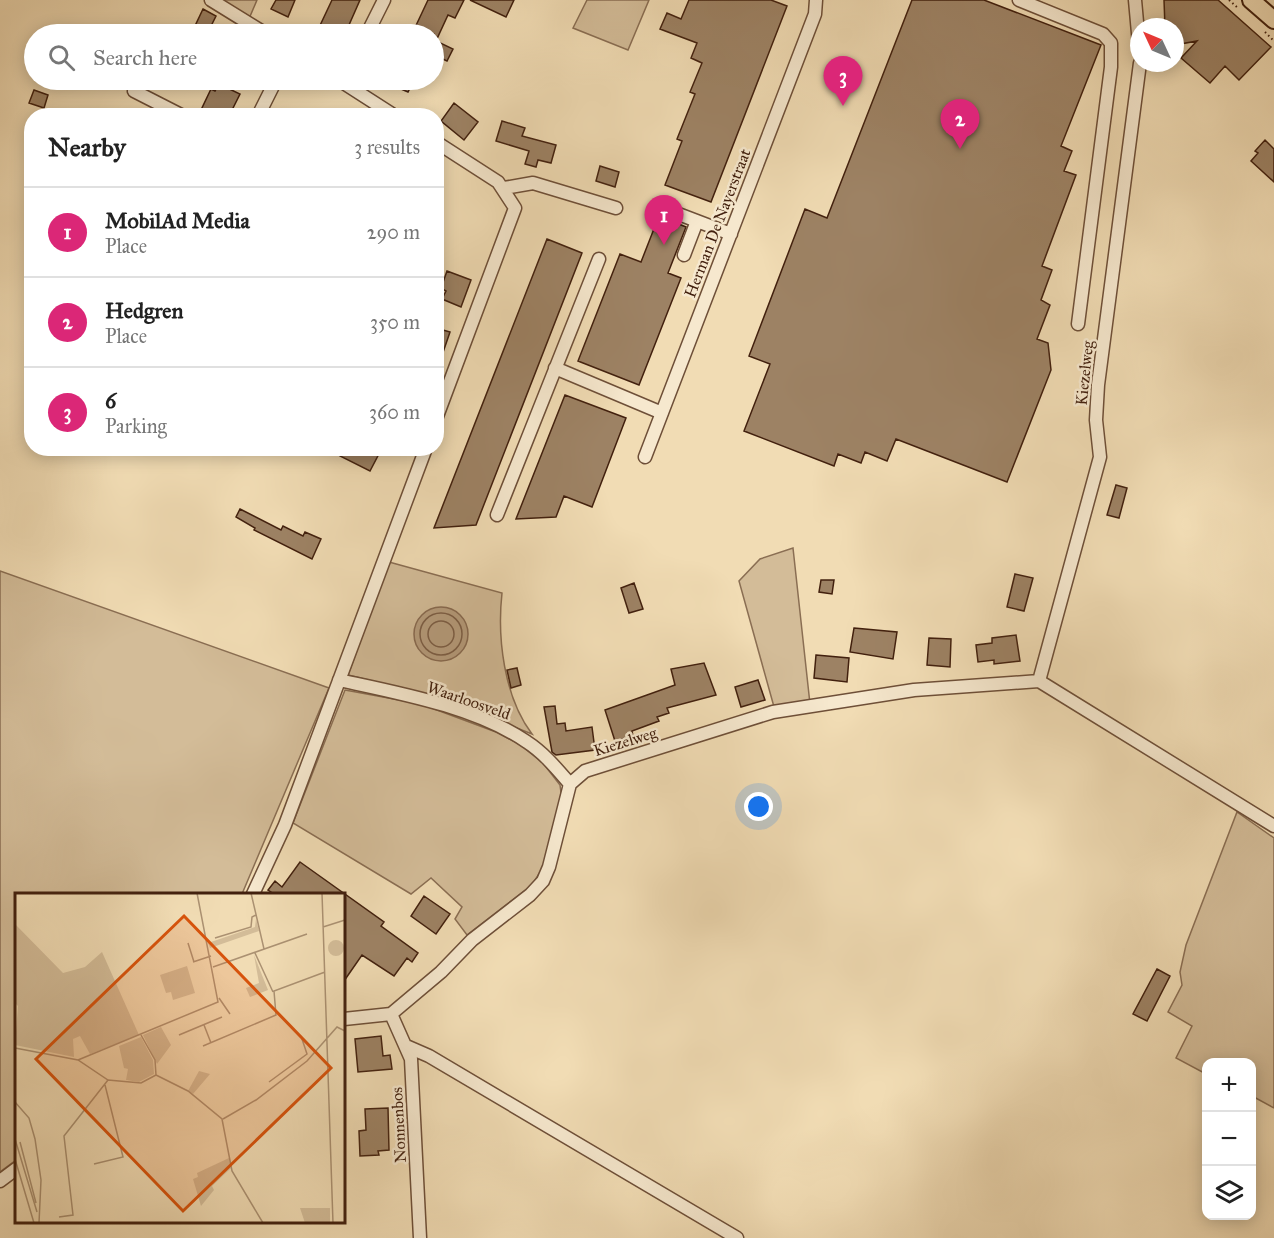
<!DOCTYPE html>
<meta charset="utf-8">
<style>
body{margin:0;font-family:"IM FELL Great Primer",serif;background:#f6f6f6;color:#222}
.controls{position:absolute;right:18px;bottom:18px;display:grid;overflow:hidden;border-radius:12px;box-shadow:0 3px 15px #0003}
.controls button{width:54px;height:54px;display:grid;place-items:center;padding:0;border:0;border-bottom:2px solid #e0e0e0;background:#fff;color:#222;font:30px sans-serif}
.compass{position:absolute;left:1130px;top:18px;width:54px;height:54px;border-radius:50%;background:#fff;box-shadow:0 3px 15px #0003;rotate:314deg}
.you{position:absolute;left:759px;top:807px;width:21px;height:21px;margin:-15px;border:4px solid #fff;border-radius:50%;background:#1a73e8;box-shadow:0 0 0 9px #1a73e833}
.badge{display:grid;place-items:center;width:39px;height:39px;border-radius:50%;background:#db2777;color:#fff;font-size:20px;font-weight:700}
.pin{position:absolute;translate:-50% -50px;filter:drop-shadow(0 2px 3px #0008)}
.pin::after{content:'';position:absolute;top:32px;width:21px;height:18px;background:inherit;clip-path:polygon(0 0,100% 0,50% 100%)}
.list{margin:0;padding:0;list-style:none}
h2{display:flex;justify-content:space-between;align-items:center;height:78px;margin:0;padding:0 24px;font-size:26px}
h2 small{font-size:20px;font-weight:400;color:#767676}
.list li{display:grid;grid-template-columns:39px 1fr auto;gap:18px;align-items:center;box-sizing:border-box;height:90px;padding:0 24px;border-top:2px solid #e0e0e0}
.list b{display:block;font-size:22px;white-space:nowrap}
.list p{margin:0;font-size:20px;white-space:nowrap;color:#767676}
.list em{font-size:20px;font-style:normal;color:#767676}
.icon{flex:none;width:33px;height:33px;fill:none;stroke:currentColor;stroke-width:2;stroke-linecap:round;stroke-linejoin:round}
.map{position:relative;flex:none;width:1274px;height:1238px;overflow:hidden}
.search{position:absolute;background:#fff;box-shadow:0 3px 15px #0003;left:24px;top:24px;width:420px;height:66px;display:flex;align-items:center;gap:15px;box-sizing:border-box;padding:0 21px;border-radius:33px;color:#767676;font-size:22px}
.panel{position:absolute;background:#fff;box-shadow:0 3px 15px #0003;left:24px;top:108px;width:420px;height:348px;border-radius:24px}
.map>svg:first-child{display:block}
</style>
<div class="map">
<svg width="1274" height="1238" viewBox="0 0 1274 1238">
<rect width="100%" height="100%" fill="#f1dcb4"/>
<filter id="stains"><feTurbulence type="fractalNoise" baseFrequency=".00333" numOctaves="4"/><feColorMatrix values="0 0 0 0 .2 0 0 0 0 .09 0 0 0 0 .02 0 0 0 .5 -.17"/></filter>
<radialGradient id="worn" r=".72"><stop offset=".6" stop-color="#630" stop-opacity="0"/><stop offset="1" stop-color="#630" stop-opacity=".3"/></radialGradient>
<path fill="#d3bc98" stroke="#8a6e53" stroke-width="1.5" d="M221,0H257L248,21Z
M587,0H649L628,50L573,28Z
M793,548L810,704L776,714L739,581L760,559Z
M389,562L502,593C497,638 504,697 532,734L438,697L348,675Z
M0,571L329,688L242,894H16V1160L0,1172Z
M345,690L421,704L496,732L519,744L543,763L560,785L562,800L544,866L532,885L467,935L455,919L462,907L431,878L411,894L293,823Z
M1237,812L1274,838V1108L1252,1096V1062H1206V1074L1176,1058L1192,1026L1168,1012L1182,985L1180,972L1186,945Z"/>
<path fill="#b69c7c" stroke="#886a50" stroke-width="1.5" d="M414 634a27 27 0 1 1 54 0a27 27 0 1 1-54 0Z"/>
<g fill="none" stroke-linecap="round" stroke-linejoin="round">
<path stroke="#7c5e45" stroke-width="1.5" d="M420 634a21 21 0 1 1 42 0a21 21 0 1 1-42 0Z
M428 634a13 13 0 1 1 26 0a13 13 0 1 1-26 0Z"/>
</g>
<path fill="#9d8264" stroke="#42200e" stroke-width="1.5" d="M276,0H295L288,17L271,9Z
M332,0H360L345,34H316Z
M428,0H464L455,18L448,15L436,41L453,49L447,61L434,55V34H412Z
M470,0H514L506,17Z
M689,0H771L787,6L711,202L665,185L682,141L677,139L695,94L690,92L702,63L691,58L697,43L660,29L667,13L681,19Z
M912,0H984L1101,45L1061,146L1072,151L1064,171L1076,175L1042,266L1052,270L1041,300L1050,305L1037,339L1048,343L1051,370L1007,482L896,439L887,461L865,452L861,463L838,454L834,466L744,431L770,364L749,356L805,209L827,218Z
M1164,0H1218L1271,47L1239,80L1225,66L1210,83L1181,58L1197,41L1175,45V27H1165Z
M203,9L216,16L208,32L195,26Z
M380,80H414L408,92Z
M219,84L240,94L229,116H212L201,110L211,89L215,91Z
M34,90L48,95L44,108L29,103Z
M454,103L478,122L464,140L441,121Z
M502,121L525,128L522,136L556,145L551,163L538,160L536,167L525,164L529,151L496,141Z
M1265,140L1274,149V182L1251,161L1258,153L1255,151Z
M600,166L619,172L615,187L596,181Z
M659,216L686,227L668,273L681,278L639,385L578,361L620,254L641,262Z
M547,239L582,253L476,525L434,528Z
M447,271L471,280L461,307L442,299L446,291L441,288Z
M436,328L450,332L438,367L436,366Z
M565,395L626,418L592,507L564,496L556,517L516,519Z
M344,448H382L370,471L340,456Z
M1116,485L1127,488L1119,518L1107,515Z
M240,509L281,530L283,526L303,536L305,532L321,539L312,559L254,530L255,528L236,517Z
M1015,574L1033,578L1024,611L1007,607Z
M821,580H834L832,594L819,592Z
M634,583L643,609L629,613L621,588Z
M854,628L897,632L893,659L850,652Z
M1016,635L1020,661L994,664V660L978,662L976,645L992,643V638Z
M929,638L951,639L950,667L927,665Z
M816,655L849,658L847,682L814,678Z
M704,663L716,695L667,708L669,713L657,717L659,721L632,731L633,736L615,741L605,710L675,685L671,669Z
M517,668L521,685L511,688L507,670Z
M758,680L765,700L741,707L735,687Z
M555,706L557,724L565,723L566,731L592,727L595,750L556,755L552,752L544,707Z
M300,862L384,922L381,926L418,953L412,962L407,958L394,976L362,955L344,981V894H274L268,890L275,881L282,887Z
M424,896L450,914L436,934L411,916Z
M1157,969L1170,976L1147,1021L1133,1014Z
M381,1036L383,1056L390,1055L392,1069L358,1072L355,1039Z
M388,1108L389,1150L378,1151L379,1155L360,1156L359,1131L366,1130L365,1109Z"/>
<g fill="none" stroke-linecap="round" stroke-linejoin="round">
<g stroke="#6e4f38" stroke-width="15">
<path id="minor" d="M211,0L266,34
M1019,0L1103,34L1111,43V67L1078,324
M1135,0L1139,44
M367,34L384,0
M339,80L395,116
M134,91L183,116
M258,116L276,80
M436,142L498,182L515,208L436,419
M504,188L533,183L616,208
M668,210L731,234
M684,255L697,221
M555,368L662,413
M645,457L815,14L816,0
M497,515L599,259
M339,680C399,693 476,707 527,742C544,753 557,769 570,784
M1039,681L1100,457L1096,420L1098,385L1140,63
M253,894L285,825L426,448
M391,1014L411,1059L420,1238
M344,1019L391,1014L441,972L472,940L530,895L543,881L549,867L570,784L585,771L773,712L914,690L1039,681L1274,826
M406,1046L429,1056L737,1238
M0,1181L16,1169"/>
</g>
<g stroke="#42200e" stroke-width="20">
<path id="major" d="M1251,0L1274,20"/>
</g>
<path stroke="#42200e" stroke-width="2" stroke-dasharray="1.5 3" stroke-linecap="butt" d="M1229,0L1238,8
M1265,32L1274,41"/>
<use href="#minor" stroke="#f6e8ce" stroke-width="12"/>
<use href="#major" stroke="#f1dcb4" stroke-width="16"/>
</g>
<g text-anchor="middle" stroke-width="5" stroke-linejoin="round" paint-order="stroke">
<g font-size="16" fill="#42200e" stroke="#f6e8ce">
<text transform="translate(717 223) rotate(-69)" y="6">Herman De Nayerstraat</text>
<text transform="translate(1084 373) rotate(-84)" y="6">Kiezelweg</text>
<text transform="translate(469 700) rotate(19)" y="6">Waarloosveld</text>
<text transform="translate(625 741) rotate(-17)" y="6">Kiezelweg</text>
<text transform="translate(398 1125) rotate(-93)" y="6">Nonnenbos</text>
</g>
</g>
<g transform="translate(15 893)">
<rect width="330" height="330" fill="#f1dcb4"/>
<path d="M241,26L244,38L195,55L193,50L240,34ZM0,31L48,80L70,74L87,59L124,142L75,161L65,143L58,146L59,164L0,152L3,113L0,110ZM313 55a8 8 0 1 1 16 0a8 8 0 1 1-16 0ZM239,62L253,97L235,104L231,95L244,90ZM172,73L180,100L158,107L156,99L151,100L145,82ZM146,134L156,152L142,171L128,142ZM126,144L138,167L139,181L124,189L111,187L113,176L109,175L104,153ZM184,178L195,181L178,201L173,198ZM214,265L216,275L197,293L199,297L186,313L178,286L183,284L182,280ZM285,315H315V330H290Z" fill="#d3bc98"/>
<path fill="none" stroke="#ab9172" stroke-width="1.5" d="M236,0L249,56M307,0L318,330M308,34L330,27M200,45L236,34L237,24L241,22M173,50L179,69M240,60L258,99M178,69L196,63M198,74L292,41M204,105L215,121M189,132L196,150M126,142L140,167L141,182M164,142L207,124M188,153L261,122L259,98L310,79M0,155L63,167L93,187L126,190L141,182M63,167L203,109L182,0M141,182L173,198L207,226L217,278L248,330M254,189L292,161L286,143M0,209L14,225L20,246L26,287L24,330M208,226L241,207L292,168L322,134L330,138M0,246L22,319M5,249L21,310M0,266L19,330M79,271L108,264L90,192M44,324L58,322L49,243L93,187"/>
<path fill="#d7530c" fill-opacity="0.15" stroke="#d7530c" stroke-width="3" d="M169,23L316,175L168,318L21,166Z"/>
<rect width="330" height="330" fill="none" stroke="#42200e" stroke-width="3"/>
</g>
<rect width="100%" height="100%" filter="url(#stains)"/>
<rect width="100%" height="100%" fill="url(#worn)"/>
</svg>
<div class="controls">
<button>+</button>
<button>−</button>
<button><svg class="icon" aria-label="layers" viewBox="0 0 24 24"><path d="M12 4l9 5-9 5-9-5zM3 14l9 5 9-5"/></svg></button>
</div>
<svg class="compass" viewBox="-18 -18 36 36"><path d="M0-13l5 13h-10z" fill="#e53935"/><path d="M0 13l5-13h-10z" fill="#767676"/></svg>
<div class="you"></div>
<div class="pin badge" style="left:664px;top:245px">1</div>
<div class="pin badge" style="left:960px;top:149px">2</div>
<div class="pin badge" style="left:843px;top:106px">3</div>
<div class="search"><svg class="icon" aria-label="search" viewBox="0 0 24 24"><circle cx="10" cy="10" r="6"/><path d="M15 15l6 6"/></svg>Search here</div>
<section class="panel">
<h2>Nearby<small>3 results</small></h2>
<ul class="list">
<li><span class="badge">1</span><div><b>MobilAd Media</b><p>Place</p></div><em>290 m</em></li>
<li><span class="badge">2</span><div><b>Hedgren</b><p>Place</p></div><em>350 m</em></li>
<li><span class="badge">3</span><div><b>6</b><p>Parking</p></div><em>360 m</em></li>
</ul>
</section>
</div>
